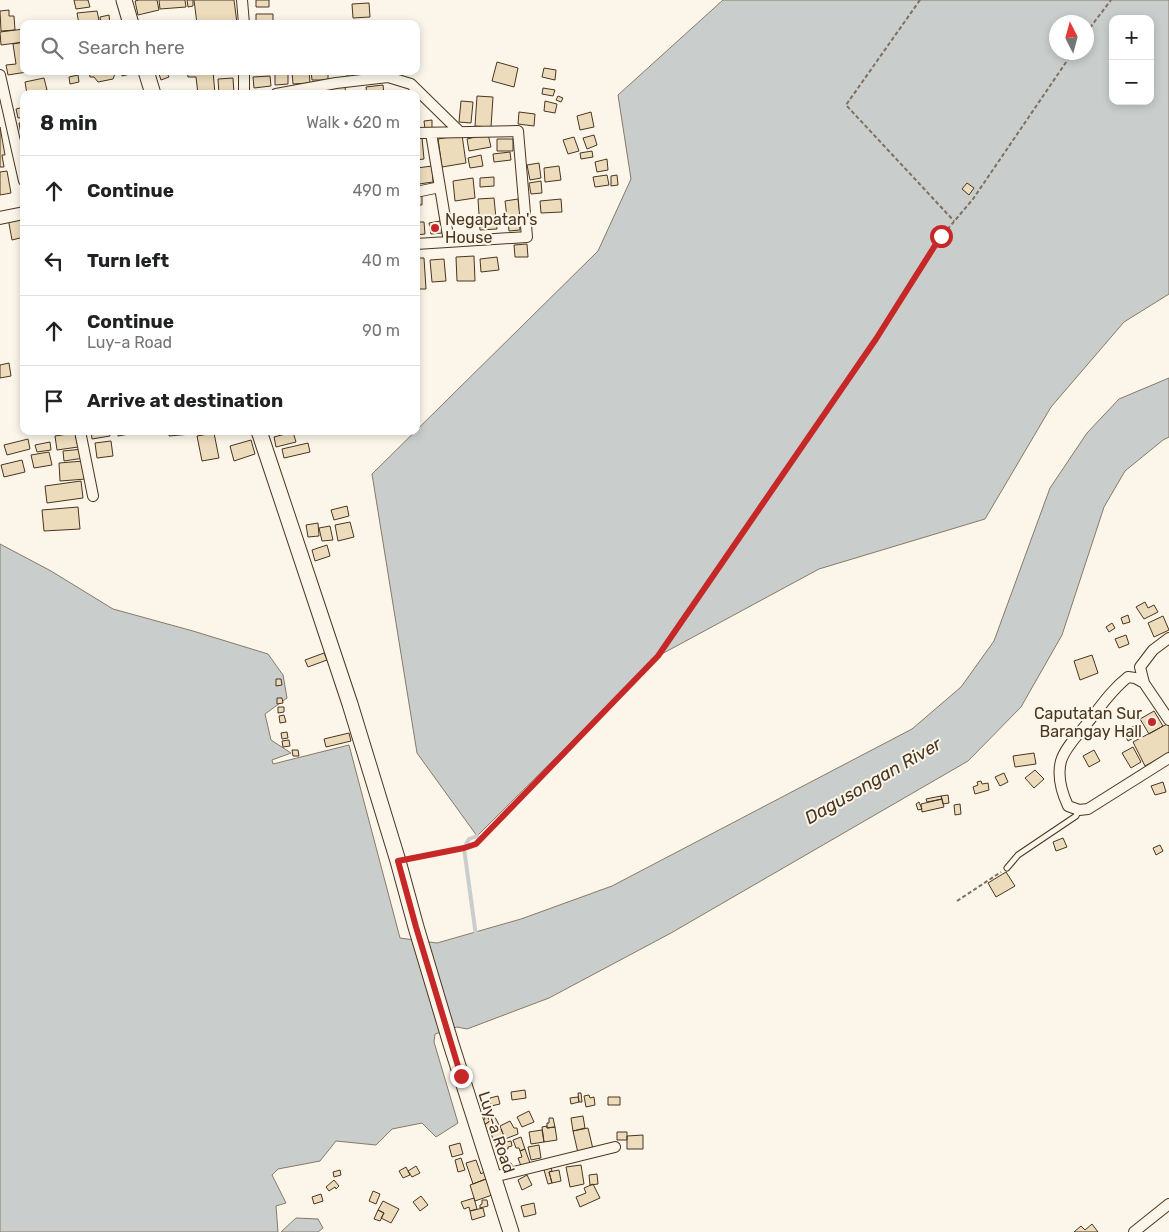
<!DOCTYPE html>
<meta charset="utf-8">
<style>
body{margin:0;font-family:Rubik,sans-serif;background:#f6f6f6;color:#202124}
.controls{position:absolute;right:15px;top:15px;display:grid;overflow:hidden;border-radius:10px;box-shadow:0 2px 8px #0003}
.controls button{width:45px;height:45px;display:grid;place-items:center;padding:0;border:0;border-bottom:1px solid #e0e0e0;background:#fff;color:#202124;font:25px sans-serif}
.compass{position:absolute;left:1049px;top:15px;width:45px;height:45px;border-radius:50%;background:#fff;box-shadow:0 2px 8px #0003;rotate:354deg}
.stop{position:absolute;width:15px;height:15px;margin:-11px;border:4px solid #c62828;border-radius:50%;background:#fff}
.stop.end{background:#c62828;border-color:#fff;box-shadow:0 1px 5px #0008}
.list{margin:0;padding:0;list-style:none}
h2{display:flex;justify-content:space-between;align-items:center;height:65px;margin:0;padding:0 20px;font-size:21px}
h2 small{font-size:16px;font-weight:400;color:#757577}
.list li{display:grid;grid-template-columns:32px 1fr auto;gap:15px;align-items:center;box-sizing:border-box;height:70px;padding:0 20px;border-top:1px solid #e0e0e0}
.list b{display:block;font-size:19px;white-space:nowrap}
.list p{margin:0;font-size:16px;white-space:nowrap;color:#757577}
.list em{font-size:16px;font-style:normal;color:#757577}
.icon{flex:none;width:28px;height:28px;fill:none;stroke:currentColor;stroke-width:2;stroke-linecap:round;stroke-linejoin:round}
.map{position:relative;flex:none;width:1169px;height:1232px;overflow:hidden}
.search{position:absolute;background:#fff;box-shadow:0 2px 8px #0003;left:20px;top:20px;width:400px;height:55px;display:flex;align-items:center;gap:12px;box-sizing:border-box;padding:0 18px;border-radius:10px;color:#757577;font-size:19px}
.panel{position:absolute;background:#fff;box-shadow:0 2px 8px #0003;left:20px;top:90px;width:400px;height:345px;border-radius:10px}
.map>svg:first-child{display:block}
</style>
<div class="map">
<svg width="1169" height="1232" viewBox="0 0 1169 1232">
<rect width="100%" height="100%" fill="#fbf6e9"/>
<path fill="#c9cecd" stroke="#887966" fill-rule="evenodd" d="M723,0H1169V294L1124,322L1051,407L985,519L819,569L658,656L477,836L417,753L372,474L598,251L631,179L618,95ZM1113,19H1150V101H1113ZM1056,22H1086V52H1056Z
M1169,378V437L1163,440L1125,471L1104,507L1062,635L1021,707L968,761L671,933L549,998L467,1029L457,1027L435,1034L434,1042L458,1123L436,1137L422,1123L392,1129L376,1145L336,1141L320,1161L278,1169L272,1175L286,1203L276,1206L278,1232H0V544L51,571L113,609L193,631L268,654L283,675L287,698L265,714L271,740L291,753L272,760L273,764L349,745L400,938L437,943L521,919L612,886L912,729L961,687L994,641L1050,488L1087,433L1119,399Z
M296,1218L318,1219L323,1228L318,1232H281Z"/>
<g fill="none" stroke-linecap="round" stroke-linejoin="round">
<path stroke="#c9cecd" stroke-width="4" d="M476,936L464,848L469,839L477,836"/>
</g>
<path fill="#ecdcbc" stroke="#4a3520" d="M74,0H88L90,7L76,9Z
M139,0H157L159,10L138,15L135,1Z
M159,0H185L186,7L160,9Z
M187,0H193V6L188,7Z
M194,0H234L237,23L197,24Z
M256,0H269V7H256Z
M369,3L370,17L353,18L352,4Z
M9,10V16H14L15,30L1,31L0,11Z
M97,11L99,20L93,22V24H79L77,13Z
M256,14H273V24H256Z
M109,15L110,24H101L100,17Z
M173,21V24H156V23Z
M24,29V42L1,45L0,32Z
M24,42V71H33L8,75L6,65L16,64L13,44Z
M497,62L518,68L514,87L492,81Z
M544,68L556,70L555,80L542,77Z
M68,71H79V74H68Z
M89,71H116L113,79L98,82L94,77H90Z
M121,71H134V73L122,76Z
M158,71H166L169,77L161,80Z
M187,71H213L215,94H198L196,77H188Z
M275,71H288V84L275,85Z
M292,71H309L310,83L293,84Z
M311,71H328V80H312Z
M346,71H361V74L346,75Z
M369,71H391V72L369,73Z
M78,75L79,82L70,84L69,77Z
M270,76L271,86L254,88L253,77Z
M44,78L47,90L27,94L25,82Z
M233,78L234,94H219L218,79Z
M383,85L384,94H367L366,87Z
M345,87L346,94H330V88Z
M543,88L555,90L553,96L542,94Z
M328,90V94H311V91Z
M477,96L493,97L491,127L475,126Z
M558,96L563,98L561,102L556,100Z
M461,101L473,102L471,123L459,122Z
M545,101L557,104L555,113L544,111Z
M24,107V117L18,118L16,109Z
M519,112L535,114L534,126L518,124Z
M591,112L594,127L580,130L577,116Z
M432,120V129H425L424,121Z
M24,122V134L21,135L19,123Z
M0,127L5,155H2L4,167H0Z
M488,134L491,147L469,151L467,139Z
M462,135L466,163L442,167L438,139Z
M594,135L597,145L587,149L583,138Z
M574,137L579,151L568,154L563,140Z
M416,138H422L424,159L416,160Z
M497,139H513V151H497Z
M592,151L593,157L581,159L580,153Z
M510,152L511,160L494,162L493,154Z
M481,155L483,166L470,168L468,158Z
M607,159L608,170L597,172L595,162Z
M539,163L541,178L530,180L527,165Z
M432,166L433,182L419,184L417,168Z
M559,166L561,180L545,182L544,168Z
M7,171L11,193L0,195V172Z
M607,175L609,185L595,187L593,177Z
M617,175L618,185L611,186V176Z
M494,177V186L480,187V178Z
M473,178L475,198L455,201L453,181Z
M541,181L542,193L531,194L529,183Z
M967,183L974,188L969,195L962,189Z
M422,195V205H416V196Z
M494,198L497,229L480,230L478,199Z
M518,199L520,216L507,217L505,201Z
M561,199L562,212L541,213L540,201Z
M24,215V237L12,240L8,218Z
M519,220L520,230L509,231L508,221Z
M440,221L442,233L431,234L429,223Z
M416,222H424L425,234L416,235Z
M527,244L528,257H515L514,245Z
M474,256L475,281H457L456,257Z
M497,257L499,270L481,272L480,259Z
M416,258H424L426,289H416Z
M444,259L446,281L432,282L430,260Z
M9,363L11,376L0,378V365Z
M91,431H109L110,436L92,439Z
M117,431H135V433L118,436Z
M169,431H191V434L169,436Z
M293,432L296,442L276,447L274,437Z
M75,433L78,447L57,450L55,436Z
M214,433L219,458L202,461L197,436Z
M28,439L30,449L7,455L4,445Z
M251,440L255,454L234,461L230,446Z
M111,441L113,456L97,458L95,443Z
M50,442L51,450L37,452L35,445Z
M308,443L310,452L284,458L282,449Z
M83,449L84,458L64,461L63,451Z
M49,452L52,465L34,468L31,455Z
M22,460L25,472L4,477L1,465Z
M84,461L86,479L60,481L59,463Z
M81,481L83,498L47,503L45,486Z
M347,506L349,516L334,520L331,510Z
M78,507L80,529L44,531L42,510Z
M350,522L354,537L338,541L335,525Z
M318,523L319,536L308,537L306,525Z
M330,526L333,540L322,541L319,528Z
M327,545L330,556L315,561L312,550Z
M1145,602L1148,608L1154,605L1158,612L1144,619L1136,607Z
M1128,615L1130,622L1123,624L1121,618Z
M1163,616L1169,630L1154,637L1148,623Z
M1112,623L1115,628L1109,632L1106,627Z
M1126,635L1129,644L1119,648L1115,639Z
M324,653L327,660L308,667L305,660Z
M1092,655L1098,673L1080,680L1074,661Z
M276,679H281L282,685L276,686Z
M277,698H282L283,703L277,704Z
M278,707H284V712L278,713Z
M1154,711L1163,726L1149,734L1140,719Z
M284,715L286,722L280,723L279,716Z
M1169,723V753L1145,766L1133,742Z
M1134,726L1139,735L1128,741L1123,731Z
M287,732L288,738L282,739L281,733Z
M349,733L351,741L326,747L324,739Z
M289,740L290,746L283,747L282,741Z
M1133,747L1141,762L1131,768L1122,753Z
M292,750H298L299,756H293Z
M1094,750L1100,761L1089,767L1083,756Z
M1034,753L1036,764L1015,767L1013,756Z
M1035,770L1044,779L1034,788L1025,778Z
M1004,773L1008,782L1000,786L995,777Z
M981,781L982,784L988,783L989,790L975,794L973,787L978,785L977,782Z
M1163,782L1166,792L1155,795L1151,786Z
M948,795L949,803L943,804L941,796Z
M941,796L942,799L927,802L926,799Z
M942,799L944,807L922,812L921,804Z
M919,802L922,809L918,810L916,804Z
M960,804L961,814L955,815L954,805Z
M1063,838L1067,847L1056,851L1053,842Z
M1160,845L1163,851L1156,855L1153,848Z
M1006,872L1015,886L996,897L988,883Z
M525,1090L526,1098L512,1100L511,1092Z
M578,1093H581L582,1102H579Z
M589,1095L590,1098L594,1097L595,1105L586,1107L584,1096Z
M498,1096L500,1104L491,1106L490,1098Z
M578,1097L579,1102L571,1104L570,1098Z
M608,1097H620V1105H608Z
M529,1111L534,1122L522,1127L517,1117Z
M489,1115L490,1117L488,1118L490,1121L484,1125L482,1120L485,1119L484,1116Z
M494,1115L499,1125L487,1131L484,1125L490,1121L488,1118Z
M583,1116L585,1128L573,1131L571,1118Z
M549,1118H553L555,1127L547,1128V1123H549Z
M510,1121L514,1128H517L518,1134L505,1139L500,1126Z
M547,1126V1128L555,1127L557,1140L544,1142L542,1127Z
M588,1128L593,1149L578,1153L573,1131Z
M501,1129L504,1136L497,1139L498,1141L495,1143L491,1134Z
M542,1130L544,1142L531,1144L529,1132Z
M617,1132H627V1140H617Z
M643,1135V1149H627V1136Z
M521,1137L525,1149L520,1151L519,1148H516L513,1140Z
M511,1141L512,1146L508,1147V1149L503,1151L501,1143Z
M460,1143L463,1154L452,1157L449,1146Z
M539,1145L541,1158L531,1160L528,1147Z
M525,1149L530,1163L521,1166L518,1158L522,1157L520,1151Z
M461,1158L465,1170L458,1172L455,1160Z
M476,1160L481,1174L484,1172L486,1179L473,1184L466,1163Z
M511,1163L513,1167L506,1170L504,1166Z
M581,1165L584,1184L570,1187L566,1167Z
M416,1166L420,1173L412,1177L408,1171Z
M406,1167L410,1175L403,1178L399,1171Z
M551,1167L552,1171L549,1172L552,1183L548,1184L544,1170Z
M340,1170L341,1175L334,1177L333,1172Z
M559,1170L561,1181L552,1183L549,1172Z
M597,1174L598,1184L590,1185L589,1175Z
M527,1175L532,1185L522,1190L518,1180Z
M486,1179L492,1195L475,1201L470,1185Z
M334,1180L339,1186L336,1189L335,1187L329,1191L326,1187Z
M593,1184L600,1198L580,1207L576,1197L586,1193L584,1188Z
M373,1191L380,1194L376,1204L369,1201Z
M321,1194L323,1201L314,1204L312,1197Z
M421,1196L428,1205L420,1211L413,1202Z
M474,1198L477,1209L470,1211L469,1207L464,1209L461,1202Z
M482,1200H487L488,1206L480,1208V1205L482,1204Z
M383,1201L399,1209L391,1223L381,1218L384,1213L378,1210Z
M534,1203L536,1214L524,1217L521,1206Z
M483,1208L485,1216L472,1220L470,1211Z
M378,1210L384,1213L380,1221L374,1219Z
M1092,1224L1098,1232H1074L1081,1226L1085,1230Z"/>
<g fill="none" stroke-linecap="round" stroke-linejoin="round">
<g stroke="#4a3520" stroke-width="7">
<path id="service" d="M1007,868L1018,855L1076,816L1079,810"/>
</g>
<g stroke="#4a3520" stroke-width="12">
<path id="minor" d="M242,0L244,24
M0,75L24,181
M244,94V71
M276,94L336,83L388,77L411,84L460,132
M416,133L518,131L527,237L416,244
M431,133L449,242
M416,192L440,187
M80,431L93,496
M1169,638L1153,650L1140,667L1144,683L1169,720
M1144,683L1135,678L1128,677C1110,691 1099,709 1085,726C1077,736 1065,748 1061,761C1057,776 1062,793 1068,806L1079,810L1088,809L1169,758
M493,1177L615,1147
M1134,1232L1169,1204"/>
</g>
<g stroke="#4a3520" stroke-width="14">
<path id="tertiary" d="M0,218L24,213"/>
</g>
<g stroke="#4a3520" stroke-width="17">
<path id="secondary" d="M124,0L131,24
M146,71L153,94
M259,431L350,704L398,861L416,927L451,1044L511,1232"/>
</g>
<path stroke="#7f6f5c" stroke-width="2" stroke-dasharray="4 2.5" stroke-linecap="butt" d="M920,0L846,105L954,221
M1086,33L1111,0
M410,859L464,848L476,844L658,656L876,339L941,237L973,199L1073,52
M957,901L1001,872"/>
<use href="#service" stroke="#fbf6e9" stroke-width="5"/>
<use href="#minor" stroke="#fbf6e9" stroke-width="10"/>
<use href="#tertiary" stroke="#fbf6e9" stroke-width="12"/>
<use href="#secondary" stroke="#fbf6e9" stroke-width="15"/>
</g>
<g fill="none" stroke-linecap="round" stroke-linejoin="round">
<path stroke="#c62828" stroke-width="6" d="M461,1076L416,927L398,861L464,848L476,844L658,656L876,339L941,236"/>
</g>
<g fill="#c62828" stroke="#fbf6e9" stroke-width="2">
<circle cx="435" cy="228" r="5"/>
<circle cx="1152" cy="722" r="5"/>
</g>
<g text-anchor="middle" stroke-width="4" stroke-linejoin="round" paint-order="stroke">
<g font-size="16" fill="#4a3520" stroke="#fbf6e9" text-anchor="start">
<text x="445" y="225">Negapatan's<tspan x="445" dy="18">House</tspan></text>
<text x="1142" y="719" text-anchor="end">Caputatan Sur<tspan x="1142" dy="18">Barangay Hall</tspan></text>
</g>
<g font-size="16" fill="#4a3520" stroke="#fbf6e9">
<text transform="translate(497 1132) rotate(72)" y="6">Luy-a Road</text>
</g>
<g font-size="18" font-style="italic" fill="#4a3520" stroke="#fbf6e9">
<text transform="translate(873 781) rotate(-30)" y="6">Dagusongan River</text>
</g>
</g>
</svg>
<div class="controls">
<button>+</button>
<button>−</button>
</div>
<svg class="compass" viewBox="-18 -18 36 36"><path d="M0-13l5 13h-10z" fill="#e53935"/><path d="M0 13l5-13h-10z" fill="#757577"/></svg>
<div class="stop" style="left:941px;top:236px"></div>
<div class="stop end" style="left:461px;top:1076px"></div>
<div class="search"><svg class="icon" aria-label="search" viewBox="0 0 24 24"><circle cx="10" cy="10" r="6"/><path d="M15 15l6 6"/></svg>Search here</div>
<section class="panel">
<h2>8 min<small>Walk · 620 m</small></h2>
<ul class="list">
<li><svg class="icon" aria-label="ahead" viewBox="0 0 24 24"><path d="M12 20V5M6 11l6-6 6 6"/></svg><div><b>Continue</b></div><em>490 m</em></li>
<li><svg class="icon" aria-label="left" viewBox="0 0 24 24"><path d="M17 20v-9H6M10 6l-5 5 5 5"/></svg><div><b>Turn left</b></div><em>40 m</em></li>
<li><svg class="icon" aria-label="ahead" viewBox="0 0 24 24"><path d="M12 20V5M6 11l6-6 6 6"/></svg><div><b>Continue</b><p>Luy-a Road</p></div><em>90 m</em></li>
<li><svg class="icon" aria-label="arrive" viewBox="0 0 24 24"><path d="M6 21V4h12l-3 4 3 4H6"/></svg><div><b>Arrive at destination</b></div></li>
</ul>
</section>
</div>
